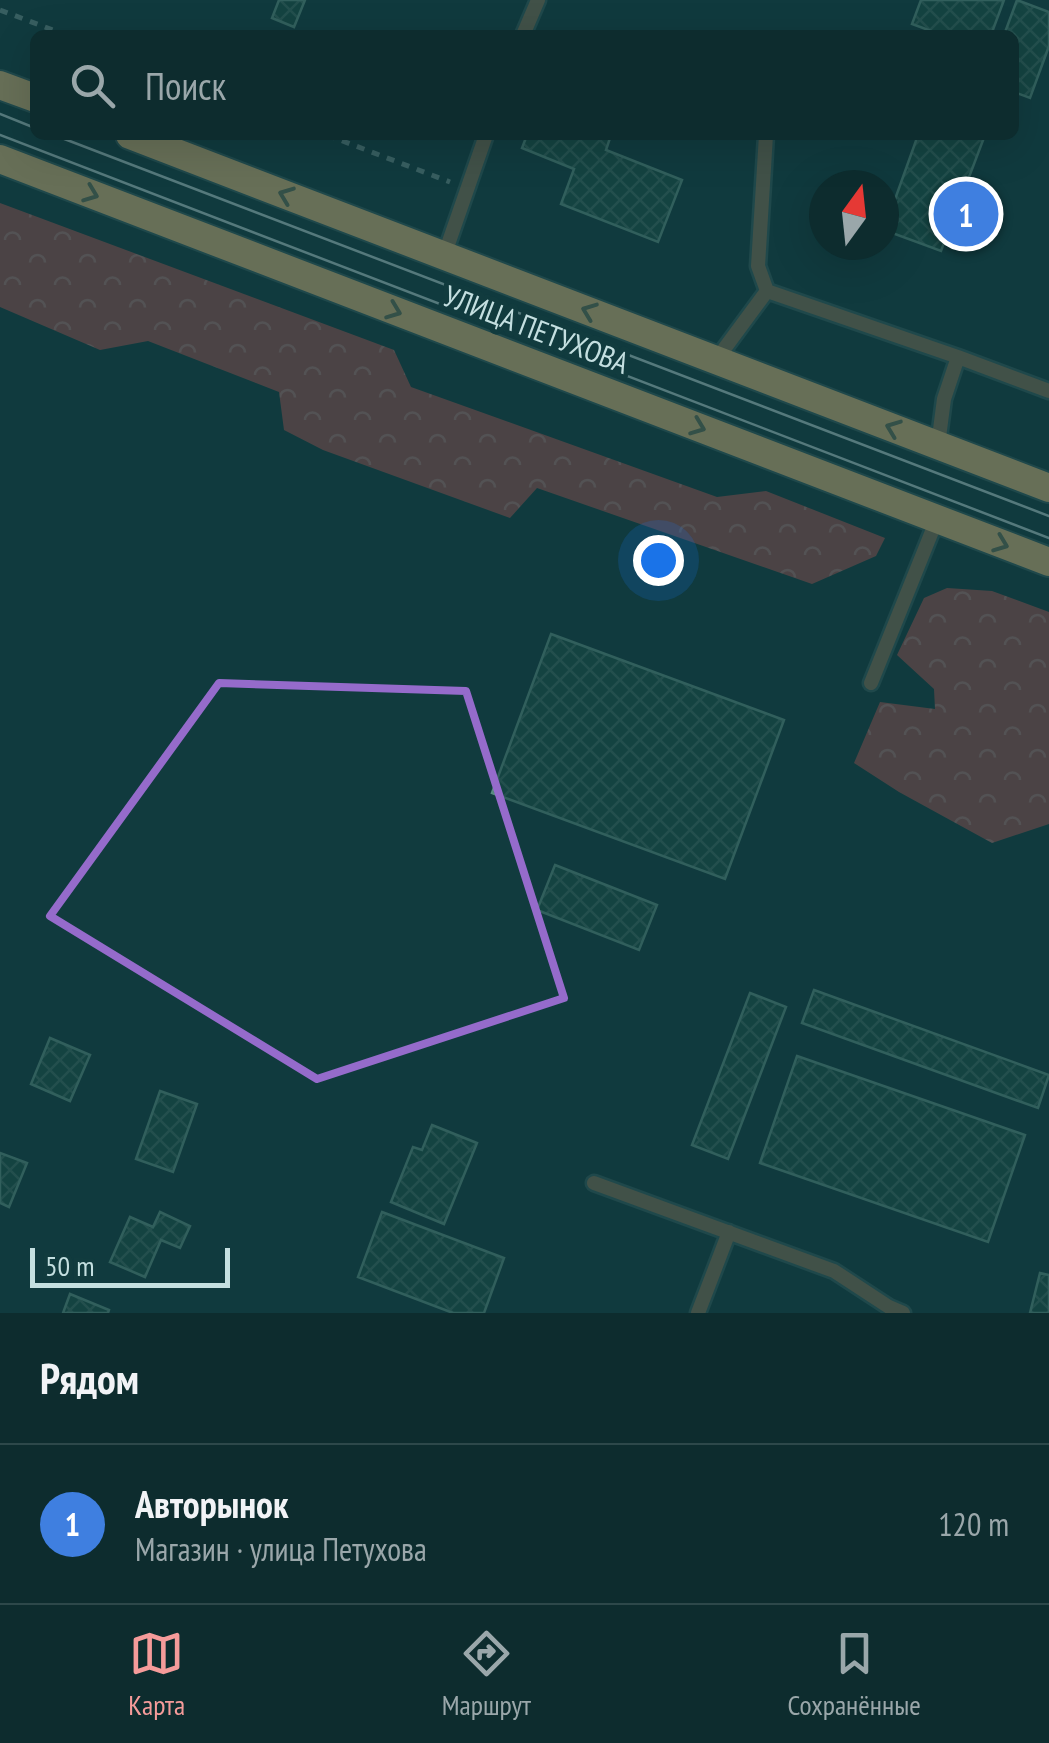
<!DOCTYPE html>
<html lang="ru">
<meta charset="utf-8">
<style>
body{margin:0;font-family:"PT Sans Narrow",sans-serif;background:#163436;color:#f1f3f6}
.compass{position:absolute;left:809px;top:170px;width:90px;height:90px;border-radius:50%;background:#0d2c2e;box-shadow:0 10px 40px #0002;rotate:15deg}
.scale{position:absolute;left:30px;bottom:25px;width:200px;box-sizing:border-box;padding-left:10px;border:5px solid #c4dfe0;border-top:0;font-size:28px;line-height:35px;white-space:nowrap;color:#c4dfe0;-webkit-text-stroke:8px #113b3e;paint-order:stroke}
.you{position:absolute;left:658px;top:560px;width:35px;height:35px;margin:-25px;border:8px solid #fff;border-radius:50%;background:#1a73e8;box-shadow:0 0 0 15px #1a73e833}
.badge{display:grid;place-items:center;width:65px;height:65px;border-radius:50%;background:#f59b9a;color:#fff;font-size:32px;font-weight:700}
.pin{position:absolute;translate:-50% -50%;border:5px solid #fff;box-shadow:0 2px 10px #0006}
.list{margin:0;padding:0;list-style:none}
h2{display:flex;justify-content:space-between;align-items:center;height:130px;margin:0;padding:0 40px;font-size:42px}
h2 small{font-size:32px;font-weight:400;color:#9aa7aa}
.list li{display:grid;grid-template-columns:65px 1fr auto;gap:30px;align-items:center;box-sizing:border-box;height:160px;padding:0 40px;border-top:2px solid #2d484a}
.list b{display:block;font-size:38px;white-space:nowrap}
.list p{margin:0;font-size:32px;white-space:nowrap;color:#9aa7aa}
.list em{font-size:32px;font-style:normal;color:#9aa7aa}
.icon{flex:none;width:55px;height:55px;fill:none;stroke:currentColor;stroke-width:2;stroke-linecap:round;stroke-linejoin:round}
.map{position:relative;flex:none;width:1049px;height:1313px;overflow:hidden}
.search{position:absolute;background:#0d2c2e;box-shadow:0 10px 40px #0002;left:30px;right:30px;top:30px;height:110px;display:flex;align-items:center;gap:25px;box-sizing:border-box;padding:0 35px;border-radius:15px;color:#9aa7aa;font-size:38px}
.sheet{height:290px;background:#0d2c2e}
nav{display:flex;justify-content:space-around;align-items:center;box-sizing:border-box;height:140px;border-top:2px solid #2d484a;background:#0d2c2e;font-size:28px;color:#9aa7aa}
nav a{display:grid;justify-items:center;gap:5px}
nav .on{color:#f59b9a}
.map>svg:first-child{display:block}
</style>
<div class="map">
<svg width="1049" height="1313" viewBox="0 0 1049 1313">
<defs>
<pattern id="forest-crowns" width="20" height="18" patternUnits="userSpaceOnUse" patternTransform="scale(2.5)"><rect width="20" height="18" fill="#934f4f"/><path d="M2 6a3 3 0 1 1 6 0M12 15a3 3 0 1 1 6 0" fill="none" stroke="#a57070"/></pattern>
<pattern id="building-cross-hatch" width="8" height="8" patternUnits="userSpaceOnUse" patternTransform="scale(2.5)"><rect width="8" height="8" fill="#1a4f46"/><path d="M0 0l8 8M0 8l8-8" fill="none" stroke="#3a6860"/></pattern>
</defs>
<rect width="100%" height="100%" fill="#113b3e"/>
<path fill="url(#forest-crowns)" d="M0,203L394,350L411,387L717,497L766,491L885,538L876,556L812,584L537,488L510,518L323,450L284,430L279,392L148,341L100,350L0,307Z
M947,588L992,591L1049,612V824L992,843L899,792L854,763L880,702L935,709L934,689L897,655L924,598Z"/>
<path fill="url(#building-cross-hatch)" stroke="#598c82" stroke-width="2.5" d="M279,0H305L294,27L272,18Z
M921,0H1004L991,35H942L912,24Z
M1017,0L1049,12V46L1030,98L1014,92V35H1004Z
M527,135H611L606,150L682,180L658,242L561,204L574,169L522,148Z
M918,135H985L941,251L884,230Z
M551,634L784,720L725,879L492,793Z
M555,865L657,905L639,950L537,910Z
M814,990L1049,1075L1038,1108L802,1023Z
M750,993L786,1007L728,1159L692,1145Z
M50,1038L90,1055L70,1101L31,1084Z
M797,1056L1025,1135L988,1242L760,1163Z
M160,1091L197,1104L173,1172L136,1159Z
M432,1125L477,1143L444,1224L391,1202L413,1147L422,1150Z
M0,1153L27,1163L9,1207L0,1203Z
M160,1212L190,1226L180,1248L161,1240L145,1277L110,1262L130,1217L153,1227Z
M382,1212L504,1258L484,1313H453L358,1277Z
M1040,1273L1049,1275V1313H1030Z
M70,1294L109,1310L108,1313H63Z"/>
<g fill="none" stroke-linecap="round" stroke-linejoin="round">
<g stroke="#31595b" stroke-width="19">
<path id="service" d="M523,35L538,0
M766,135L758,266L767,291L958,357L944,399L938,445
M444,256L486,135
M958,357L1049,391
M716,360L767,291
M871,683L937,519
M594,1183L834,1271L889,1307L903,1313
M698,1313L729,1232"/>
</g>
<g stroke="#31595b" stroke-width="32">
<path id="trunk" d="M0,85L35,98
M130,135L1049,488
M0,159L1049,562"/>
</g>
<path stroke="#67898b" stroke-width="5" stroke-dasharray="8 8" stroke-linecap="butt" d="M0,10L66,35
M327,135L450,182"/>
<use href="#service" stroke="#7c6d54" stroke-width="14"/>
<use href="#trunk" stroke="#d1b076" stroke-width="28"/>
<path stroke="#a8c5c7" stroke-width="2.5" d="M0,114L35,128
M0,135L1049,538
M54,135L1049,516"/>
</g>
<defs><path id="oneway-chevron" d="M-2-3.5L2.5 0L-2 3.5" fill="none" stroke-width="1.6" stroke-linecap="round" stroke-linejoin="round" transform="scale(2.5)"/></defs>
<g stroke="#5e6a54">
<use href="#oneway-chevron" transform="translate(91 194) rotate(21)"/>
<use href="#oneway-chevron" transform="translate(286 195) rotate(-159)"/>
<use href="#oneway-chevron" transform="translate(394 311) rotate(21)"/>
<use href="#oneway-chevron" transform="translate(589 311) rotate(-159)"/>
<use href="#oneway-chevron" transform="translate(698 427) rotate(21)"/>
<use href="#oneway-chevron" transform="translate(893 428) rotate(-159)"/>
<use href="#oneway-chevron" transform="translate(1001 544) rotate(21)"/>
</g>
<path d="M0 0H1049V1313H0ZM219,683L466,691L564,998L317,1079L50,916Z" fill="#113b3e" fill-opacity=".55" fill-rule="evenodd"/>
<path fill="none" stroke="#956bcb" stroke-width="8" stroke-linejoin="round" d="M219,683L466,691L564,998L317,1079L50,916Z"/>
<g text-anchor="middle" stroke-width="10" stroke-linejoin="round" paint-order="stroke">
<g font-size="30" fill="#c4dfe0" stroke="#113b3e">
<text transform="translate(536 330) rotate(21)" y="10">УЛИЦА ПЕТУХОВА</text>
</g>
</g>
</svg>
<svg class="compass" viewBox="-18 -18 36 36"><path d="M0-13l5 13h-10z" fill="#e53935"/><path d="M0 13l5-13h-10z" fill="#9aa7aa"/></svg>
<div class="scale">50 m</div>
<div class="you"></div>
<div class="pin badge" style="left:966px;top:214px;background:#3f7fe0">1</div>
<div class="search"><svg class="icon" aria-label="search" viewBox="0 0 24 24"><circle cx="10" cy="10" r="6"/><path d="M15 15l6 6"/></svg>Поиск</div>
</div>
<section class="sheet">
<h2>Рядом<small></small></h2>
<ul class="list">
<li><span class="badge" style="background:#3f7fe0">1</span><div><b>Авторынок</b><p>Магазин · улица Петухова</p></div><em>120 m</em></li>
</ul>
</section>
<nav>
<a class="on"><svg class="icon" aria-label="map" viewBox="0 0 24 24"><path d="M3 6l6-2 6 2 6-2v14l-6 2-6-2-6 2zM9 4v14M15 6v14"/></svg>Карта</a>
<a><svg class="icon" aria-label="directions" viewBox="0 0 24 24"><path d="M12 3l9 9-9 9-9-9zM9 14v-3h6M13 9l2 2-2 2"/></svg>Маршрут</a>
<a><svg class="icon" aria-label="saved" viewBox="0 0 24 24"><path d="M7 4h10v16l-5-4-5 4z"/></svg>Сохранённые</a>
</nav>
